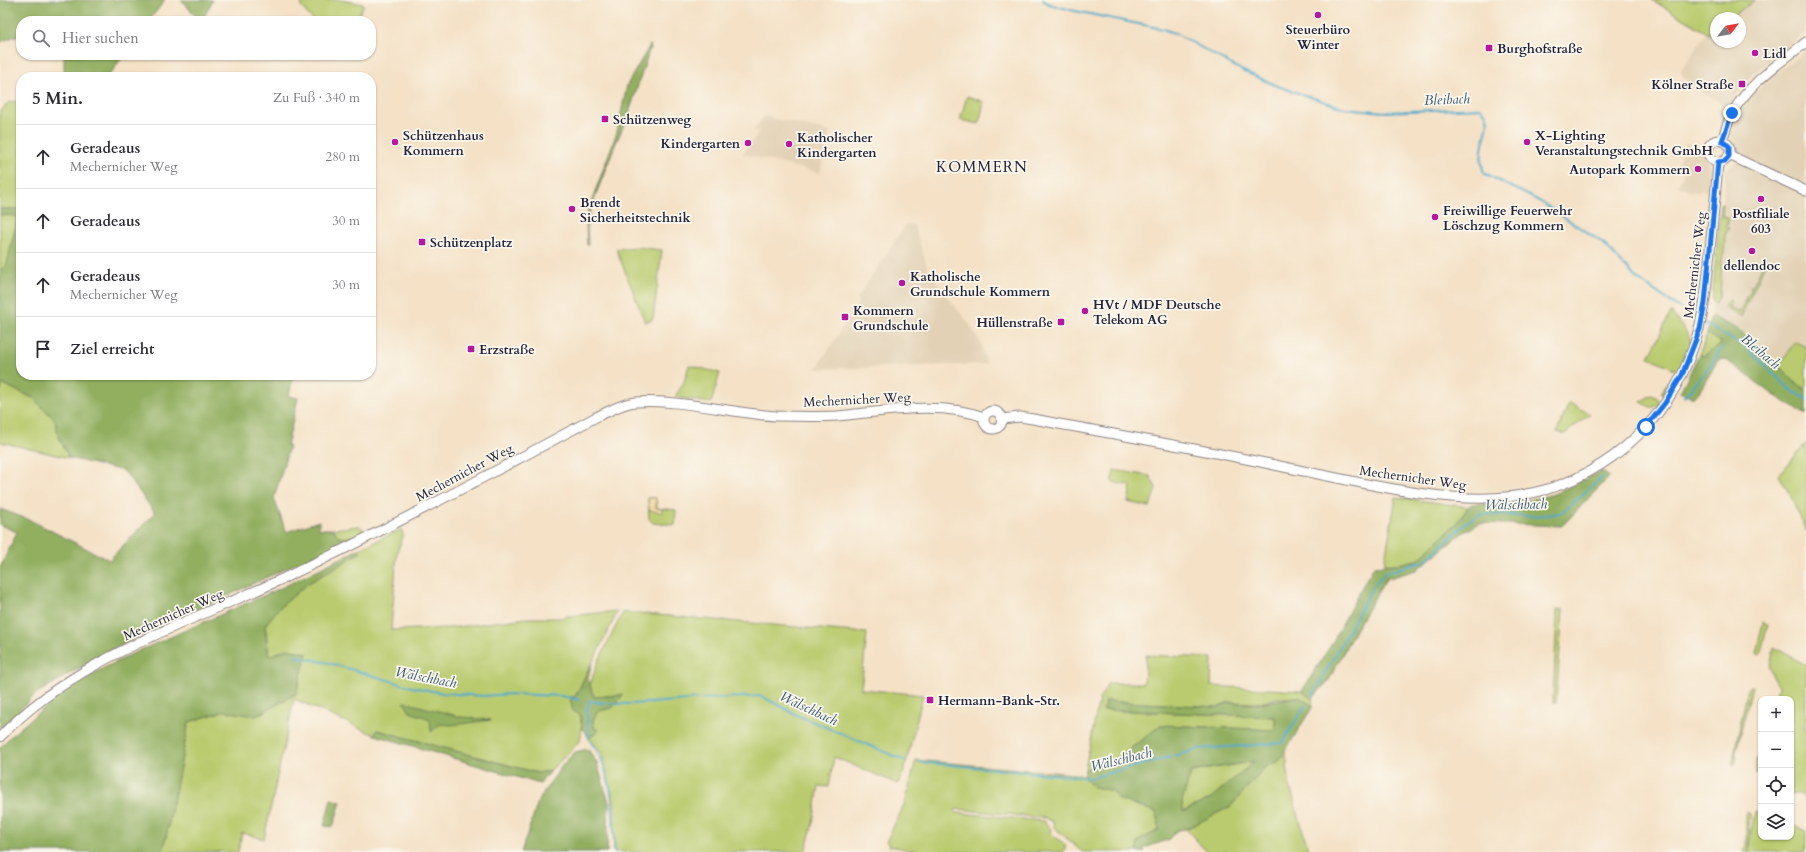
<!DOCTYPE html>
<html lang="de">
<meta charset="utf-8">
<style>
body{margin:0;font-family:Cardo,serif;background:#f7f7f7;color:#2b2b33}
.controls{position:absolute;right:12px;bottom:12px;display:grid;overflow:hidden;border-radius:8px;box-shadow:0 1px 3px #0004}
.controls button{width:36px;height:36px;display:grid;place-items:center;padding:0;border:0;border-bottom:1px solid #e1e1e2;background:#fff;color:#2b2b33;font:20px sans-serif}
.compass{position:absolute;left:1710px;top:12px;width:36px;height:36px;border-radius:50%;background:#fff;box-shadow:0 1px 3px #0004;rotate:59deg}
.stop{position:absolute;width:12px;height:12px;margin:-9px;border:3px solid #1a73e8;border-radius:50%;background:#fff}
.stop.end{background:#1a73e8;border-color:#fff;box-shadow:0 1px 4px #0008}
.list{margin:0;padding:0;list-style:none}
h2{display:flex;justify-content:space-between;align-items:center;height:52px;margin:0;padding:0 16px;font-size:17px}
h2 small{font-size:13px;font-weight:400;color:#7c7c81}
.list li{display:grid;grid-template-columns:26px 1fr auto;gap:12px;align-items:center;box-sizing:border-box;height:64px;padding:0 16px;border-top:1px solid #e1e1e2}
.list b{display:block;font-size:15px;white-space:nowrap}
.list p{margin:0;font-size:13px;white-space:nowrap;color:#7c7c81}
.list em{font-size:13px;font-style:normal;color:#7c7c81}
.icon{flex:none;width:22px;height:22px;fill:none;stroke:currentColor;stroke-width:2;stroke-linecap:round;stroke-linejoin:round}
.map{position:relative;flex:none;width:1806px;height:852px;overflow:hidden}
.search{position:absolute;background:#fff;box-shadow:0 1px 3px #0004;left:16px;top:16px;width:360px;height:44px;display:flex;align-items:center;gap:10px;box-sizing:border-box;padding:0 14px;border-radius:16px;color:#7c7c81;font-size:15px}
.panel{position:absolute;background:#fff;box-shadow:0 1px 3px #0004;left:16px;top:72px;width:360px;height:308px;border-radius:16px}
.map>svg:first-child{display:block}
</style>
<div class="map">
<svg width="1806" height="852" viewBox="0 0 1806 852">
<rect width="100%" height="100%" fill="#fbf7ec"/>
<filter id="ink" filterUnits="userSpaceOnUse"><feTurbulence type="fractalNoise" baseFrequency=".025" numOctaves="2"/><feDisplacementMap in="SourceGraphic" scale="8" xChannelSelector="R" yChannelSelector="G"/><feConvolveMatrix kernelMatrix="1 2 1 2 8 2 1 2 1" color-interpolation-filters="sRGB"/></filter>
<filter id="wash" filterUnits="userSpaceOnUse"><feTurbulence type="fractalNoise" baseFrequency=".012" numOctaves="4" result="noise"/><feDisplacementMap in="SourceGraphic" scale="16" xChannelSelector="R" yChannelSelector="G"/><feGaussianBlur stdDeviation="0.9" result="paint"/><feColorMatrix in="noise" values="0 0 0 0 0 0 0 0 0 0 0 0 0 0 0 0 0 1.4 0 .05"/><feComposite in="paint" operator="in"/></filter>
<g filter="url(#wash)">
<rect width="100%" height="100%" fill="#f4e1c6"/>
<path fill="#e2d1b5" d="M1755,0H1806V32L1751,76L1727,107L1683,78L1681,71L1706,33L1709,34L1716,29V42H1740V18H1730Z
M1806,50V347L1795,342L1779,365L1737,329L1711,316L1726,170L1738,160L1731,136L1740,112L1753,94L1770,78Z
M764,116L830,132L820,173L743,154L758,133V132L754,130Z
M1686,142L1702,150L1704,153L1711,170L1707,192L1701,189L1700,192L1688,191L1678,186L1686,167L1678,163Z
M906,224L914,225L928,270L947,297L968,322L981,344L987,364L816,369L859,302L857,299Z"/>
<path fill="#b9cb6e" stroke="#6e7654" d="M302,0H340L364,4L356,21H314L301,7Z
M1652,0H1755L1730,18H1716V29L1709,34Z
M967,96L984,102L979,124L960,120Z
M21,101V209H0V112L9,102Z
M1721,204H1723L1722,216L1729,219L1726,227L1729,228L1725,235L1724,252L1722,259L1720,295L1715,304L1712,300Z
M0,215H18L7,264L0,271Z
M636,247L662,250L653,319L645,322L616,249Z
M1764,258L1767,260L1741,317L1724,308L1728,300L1731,301L1729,307L1740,312L1752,288L1749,286L1752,287L1763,264Z
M1671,312L1689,336L1692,345L1670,389L1663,394L1661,393L1677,370L1649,357Z
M1707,334L1722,343L1704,356L1699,355Z
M1795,342L1806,347V389L1797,385L1779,365Z
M689,365L720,373L711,403L675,397L684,382Z
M3,384L33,398L55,420L58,435L69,458L0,442V392Z
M1651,395C1657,396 1662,401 1658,407L1656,406L1652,408L1641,402Z
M1569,403L1590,414L1565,434L1557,432Z
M1806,443V531L1793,501L1779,475Z
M1114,470L1150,476L1156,488L1150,507L1128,502L1131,486L1112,482Z
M1396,497L1468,507L1458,522L1418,560L1398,564H1384Z
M648,498H656L657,508L676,510L675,525L653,523L649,519Z
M359,526L363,529L364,533L355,540L353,537L340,538L333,529Z
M402,529L403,536L397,552L391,630L449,628L527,618H564L567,616L618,611L575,697H570L580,714L582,728L580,741L550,771L538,773L377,730L375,735L294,699L264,839L242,833L238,852H163L189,722L224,711L256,716L296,694L307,653L287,649L269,656L265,625L278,609L307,584L361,552L359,549Z
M1563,609L1556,702H1553L1557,610Z
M623,612L867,633L861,689L923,695L904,771L898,784L834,757L829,787L819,786L813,823L805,852H615L614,801L602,754L589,738L599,731L594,728L593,720L598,710L612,708L622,695L594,697L590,685L597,664Z
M1763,622L1768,625L1760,655L1756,653Z
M1774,647L1806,665V798L1797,794L1791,795V699H1775L1778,687L1769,668Z
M1146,655L1212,658L1211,686L1302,691L1312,699L1313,706L1299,697L1278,698L1260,703L1228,702L1218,707L1106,701L1103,710L1275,717V730L1161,725L1114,762L1085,769L1099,700L1108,683H1144Z
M1748,687H1752L1736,751L1735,764H1732Z
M1761,749V783L1759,773L1756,774V760L1759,756Z
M1286,753L1289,783L1309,852H1207L1186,829L1231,806L1265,767L1279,761Z
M916,760L1085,775L1084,778L1093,787L1113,791L1118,799L1156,812L1159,830L1138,841L1137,852H1082L1054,827L1052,821L1045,818L956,809L955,813H959L1044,821L1051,829L1050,833L1066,845L1064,852H921L889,846V844L886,842L905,803Z
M1256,761L1211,798L1183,812L1182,801L1191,772Z
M1746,812L1750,814L1748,852H1744L1746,843Z
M1755,812L1761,814V837H1791V825L1806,831V852H1749L1750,836Z"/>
<path fill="#92af61" stroke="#5a684e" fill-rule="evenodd" d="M0,0H165L149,21H21V34L0,42Z
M181,0H213L202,21H200Z
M650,45H651L628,116L615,145L590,210L587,224L588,245H587L586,223L588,211L617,132L627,85Z
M64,55H124L108,77H64Z
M0,209H21V375H293L289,396L298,398L287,446L289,447L274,498L286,532L319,521V529H333L340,538L353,537L103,654L37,693L0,729V568L17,532L0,525V509L30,520L109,560L155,513L124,471L69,458L58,435L55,420L33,398L3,384L0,392V271L7,264L18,216L0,215Z
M1711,316L1737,329L1779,365L1797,385L1806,389V415L1774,395L1725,359L1718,360L1699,392L1692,398L1680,392L1699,355L1704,356L1722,343L1707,334Z
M1602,471L1609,477L1562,526L1480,523L1461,534L1416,570L1386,579L1355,630L1329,680L1312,699L1302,691L1332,643L1365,581L1374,566L1398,564L1418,560L1458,522L1468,507L1472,504H1515L1554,494Z
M359,549L361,552L307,584L278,609L265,625L269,656L287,649L307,653L296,694L256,716L224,711L189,722L163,852H0V748L9,738L33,717L61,695L92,674L132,654L281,588Z
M592,662L588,679L594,697L623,695L612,708L598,711L593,720L594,728L599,731L589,738L582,728L580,714L573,712L570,697H575Z
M1299,697L1313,706L1279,761L1265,767L1231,806L1186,829L1177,830L1170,839L1144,848V852H1137L1138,841L1159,830L1156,812L1118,799L1113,791L1093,787L1084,778L1085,769L1114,761L1161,725L1275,730V717L1103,710L1106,701L1218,707C1236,698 1243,706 1261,703C1274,701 1286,698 1299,697ZM1255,761L1211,798L1183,812L1182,801L1191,772Z
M404,702L461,717L491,720L451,725L440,724L431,732L430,719L410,712Z
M377,730L537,773L550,771L540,784L375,735Z
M588,749L597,763L609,803L607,852H521L539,799L564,763L575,752Z
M331,799L341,802L333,827L324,826Z"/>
<path fill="#eeda9e" stroke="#887e6c" d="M648,498H656V508L662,509V513L649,510Z"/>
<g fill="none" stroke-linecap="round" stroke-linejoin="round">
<path stroke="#4ca9ca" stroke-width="2" d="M1043,0L1049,4L1075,11L1163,29L1177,34L1243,71L1280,87L1344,108L1385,112L1481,108C1493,119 1486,131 1483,144C1481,152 1481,165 1484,173L1541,202L1603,243L1637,279L1699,321
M1703,323L1744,346L1791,390L1806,399
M1684,397L1703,375L1723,347
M294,656L329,663L412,687L443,693L483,696L510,694L562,696L580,700
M1313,695L1372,588L1384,573L1425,561L1467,522L1481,514L1537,516L1561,513L1603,477
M702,699L761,696L797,715L904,760
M589,739L587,711L589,701C625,707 661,702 697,699
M591,742C614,773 614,815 614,852
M919,762L1091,778L1200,749L1282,743L1305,706"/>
</g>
</g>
<g filter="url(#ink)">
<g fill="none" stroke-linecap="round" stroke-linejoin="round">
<g stroke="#8b8280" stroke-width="11">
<path id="tertiary" d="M1708 151a11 11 0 1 1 22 0a11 11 0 1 1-22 0Z
M1722,141C1725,131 1728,121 1733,112C1750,82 1780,63 1806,42
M1729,155L1806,191
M984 420a9 9 0 1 1 18 0a9 9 0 1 1-18 0Z
M1001,419L1020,417L1033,419C1112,434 1191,447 1270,464C1309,472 1348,481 1388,488C1475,504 1552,508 1625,447C1657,420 1681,385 1694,345C1705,314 1707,282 1710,250C1713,220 1716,191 1718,162
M0,737C76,657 187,624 284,578C390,528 493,473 596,417C608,412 622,403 636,402C683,399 729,413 777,416C795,416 820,417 837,416C885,412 937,400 984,417"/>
</g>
<use href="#tertiary" stroke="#fff" stroke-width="9"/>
</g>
</g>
<g fill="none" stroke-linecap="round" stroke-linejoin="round" filter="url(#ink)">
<path stroke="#1a73e8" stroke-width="5" d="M1646,427L1665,403L1682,375L1700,329L1705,303L1718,162L1725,161L1729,156V146L1722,141L1732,113"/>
</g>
<g fill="#b5179e" stroke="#fbf7ec" stroke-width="1.5">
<circle cx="1318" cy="15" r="4"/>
<rect x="1485" y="44" width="8" height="8" rx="2"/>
<circle cx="1755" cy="53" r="4"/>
<rect x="1738" y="80" width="8" height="8" rx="2"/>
<rect x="601" y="115" width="8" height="8" rx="2"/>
<circle cx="395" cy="142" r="4"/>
<circle cx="1527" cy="142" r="4"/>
<circle cx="748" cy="143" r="4"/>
<circle cx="789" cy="144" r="4"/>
<circle cx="1698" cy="169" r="4"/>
<circle cx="1761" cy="199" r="4"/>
<circle cx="572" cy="209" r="4"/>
<circle cx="1435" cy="217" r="4"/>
<rect x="418" y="238" width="8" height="8" rx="2"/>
<circle cx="1752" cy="251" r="4"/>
<circle cx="902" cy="283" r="4"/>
<circle cx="1085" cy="311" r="4"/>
<rect x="841" y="313" width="8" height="8" rx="2"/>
<rect x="1057" y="318" width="8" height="8" rx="2"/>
<rect x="467" y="345" width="8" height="8" rx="2"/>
<rect x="926" y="696" width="8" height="8" rx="2"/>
</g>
<g text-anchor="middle" stroke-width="3.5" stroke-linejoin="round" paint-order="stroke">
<g font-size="13" font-weight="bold" fill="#22223b" stroke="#fbf7ec" text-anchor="start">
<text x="1318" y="34" text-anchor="middle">Steuerbüro<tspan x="1318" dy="15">Winter</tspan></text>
<text x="1497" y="53">Burghofstraße</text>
<text x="1763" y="58">Lidl</text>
<text x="1734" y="89" text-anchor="end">Kölner Straße</text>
<text x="613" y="124">Schützenweg</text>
<text x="403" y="140">Schützenhaus<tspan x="403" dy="15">Kommern</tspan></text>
<text x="1535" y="140">X-Lighting<tspan x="1535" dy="15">Veranstaltungstechnik GmbH</tspan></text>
<text x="797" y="142">Katholischer<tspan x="797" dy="15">Kindergarten</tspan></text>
<text x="740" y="148" text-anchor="end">Kindergarten</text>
<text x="1690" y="174" text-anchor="end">Autopark Kommern</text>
<text x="580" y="207">Brendt<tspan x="580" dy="15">Sicherheitstechnik</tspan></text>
<text x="1443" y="215">Freiwillige Feuerwehr<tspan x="1443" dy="15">Löschzug Kommern</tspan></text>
<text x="1761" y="218" text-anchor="middle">Postfiliale<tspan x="1761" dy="15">603</tspan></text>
<text x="430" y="247">Schützenplatz</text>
<text x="1752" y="270" text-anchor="middle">dellendoc</text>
<text x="910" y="281">Katholische<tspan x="910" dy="15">Grundschule Kommern</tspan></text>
<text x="1093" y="309">HVt / MDF Deutsche<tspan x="1093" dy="15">Telekom AG</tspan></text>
<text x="853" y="315">Kommern<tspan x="853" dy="15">Grundschule</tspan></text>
<text x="1053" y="327" text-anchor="end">Hüllenstraße</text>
<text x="479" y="354">Erzstraße</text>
<text x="938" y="705">Hermann-Bank-Str.</text>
</g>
<g font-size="13" fill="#22223b" stroke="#fbf7ec">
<text transform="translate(1694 265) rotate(-83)" y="5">Mechernicher Weg</text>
<text transform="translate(857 399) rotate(-3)" y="5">Mechernicher Weg</text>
<text transform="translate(464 472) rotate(-28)" y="5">Mechernicher Weg</text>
<text transform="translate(1413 477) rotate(8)" y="5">Mechernicher Weg</text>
<text transform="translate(173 614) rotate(-24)" y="5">Mechernicher Weg</text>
</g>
<g font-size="14" font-style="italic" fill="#335874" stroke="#fbf7ec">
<text transform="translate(1447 99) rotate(-2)" y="5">Bleibach</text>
<text transform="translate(1761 351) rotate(40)" y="5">Bleibach</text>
<text transform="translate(1516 504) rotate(-1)" y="5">Wälschbach</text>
<text transform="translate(426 677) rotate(11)" y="5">Wälschbach</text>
<text transform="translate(809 708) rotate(25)" y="5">Wälschbach</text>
<text transform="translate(1121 759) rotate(-14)" y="5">Wälschbach</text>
</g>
<g font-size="15" letter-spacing="1" fill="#22223b" stroke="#fbf7ec">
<text x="982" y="172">KOMMERN</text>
</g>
</g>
</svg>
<div class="controls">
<button>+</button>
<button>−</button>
<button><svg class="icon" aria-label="locate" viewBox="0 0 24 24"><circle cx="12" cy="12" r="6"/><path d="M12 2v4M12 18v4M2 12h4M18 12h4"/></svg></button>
<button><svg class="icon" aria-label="layers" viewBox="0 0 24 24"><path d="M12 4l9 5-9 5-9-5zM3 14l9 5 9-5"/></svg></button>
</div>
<svg class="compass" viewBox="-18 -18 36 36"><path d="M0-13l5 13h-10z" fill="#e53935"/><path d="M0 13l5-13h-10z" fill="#7c7c81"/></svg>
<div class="stop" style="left:1646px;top:427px"></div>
<div class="stop end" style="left:1732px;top:113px"></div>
<div class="search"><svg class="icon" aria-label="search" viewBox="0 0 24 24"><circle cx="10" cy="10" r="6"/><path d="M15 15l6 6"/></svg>Hier suchen</div>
<section class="panel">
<h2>5 Min.<small>Zu Fuß · 340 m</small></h2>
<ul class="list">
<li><svg class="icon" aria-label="ahead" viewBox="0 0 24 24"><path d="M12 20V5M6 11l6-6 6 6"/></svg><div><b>Geradeaus</b><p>Mechernicher Weg</p></div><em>280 m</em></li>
<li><svg class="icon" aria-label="ahead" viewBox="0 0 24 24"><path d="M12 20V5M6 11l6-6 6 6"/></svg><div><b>Geradeaus</b></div><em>30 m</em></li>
<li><svg class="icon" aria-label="ahead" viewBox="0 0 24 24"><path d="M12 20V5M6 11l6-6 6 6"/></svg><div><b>Geradeaus</b><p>Mechernicher Weg</p></div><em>30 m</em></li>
<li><svg class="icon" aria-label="arrive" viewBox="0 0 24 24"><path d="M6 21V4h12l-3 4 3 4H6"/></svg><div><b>Ziel erreicht</b></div></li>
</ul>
</section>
</div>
